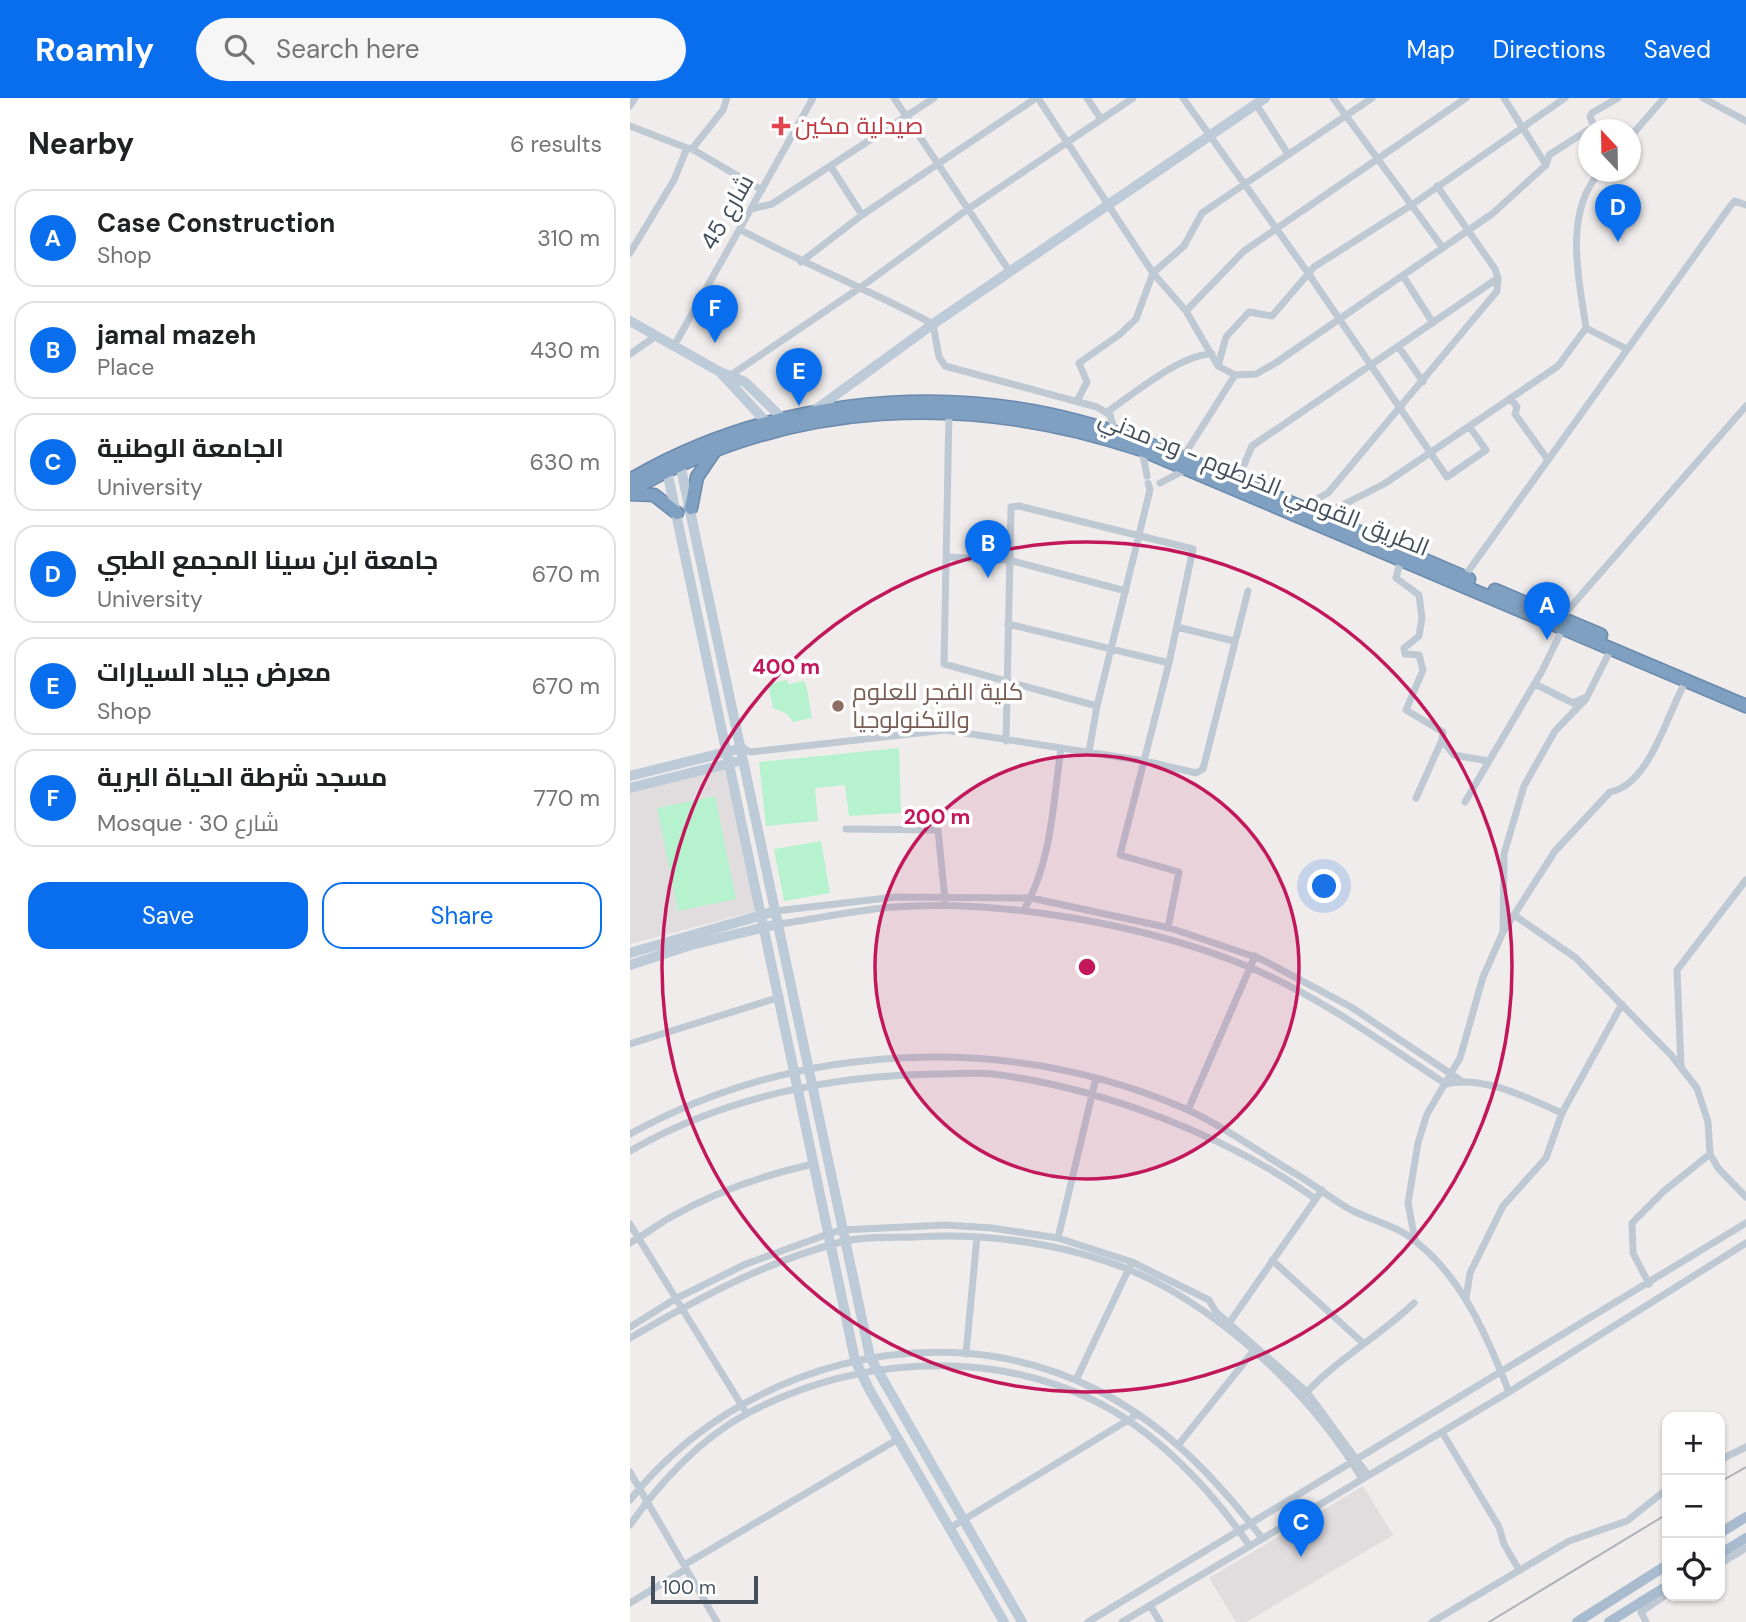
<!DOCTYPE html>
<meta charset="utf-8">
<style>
body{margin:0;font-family:"DM Sans",Cairo,sans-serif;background:#f6f6f6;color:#202124}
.controls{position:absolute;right:21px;bottom:21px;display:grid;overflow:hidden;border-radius:14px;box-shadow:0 2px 5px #0004}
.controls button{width:63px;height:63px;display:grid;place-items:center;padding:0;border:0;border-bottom:2px solid #e0e0e0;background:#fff;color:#202124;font:35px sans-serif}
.compass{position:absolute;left:948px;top:21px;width:63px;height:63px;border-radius:50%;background:#fff;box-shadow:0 2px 5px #0004;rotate:338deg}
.scale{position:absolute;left:21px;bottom:18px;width:107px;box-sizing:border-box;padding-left:7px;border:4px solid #43505c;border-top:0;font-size:19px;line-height:24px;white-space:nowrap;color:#43505c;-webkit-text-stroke:5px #fff;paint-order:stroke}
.you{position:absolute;left:695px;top:789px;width:24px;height:24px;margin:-18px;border:5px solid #fff;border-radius:50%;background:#1a73e8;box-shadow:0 0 0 10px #1a73e833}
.badge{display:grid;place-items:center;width:46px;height:46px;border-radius:50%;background:#096eed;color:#fff;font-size:23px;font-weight:700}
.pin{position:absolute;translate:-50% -58px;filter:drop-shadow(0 2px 4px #0008)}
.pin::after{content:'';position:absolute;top:37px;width:24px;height:21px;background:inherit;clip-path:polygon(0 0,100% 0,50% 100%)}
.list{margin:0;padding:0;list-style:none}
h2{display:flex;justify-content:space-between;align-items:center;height:91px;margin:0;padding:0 28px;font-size:30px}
h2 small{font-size:23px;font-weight:400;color:#757577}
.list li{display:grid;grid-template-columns:46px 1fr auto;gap:21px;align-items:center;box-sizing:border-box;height:98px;margin:0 14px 14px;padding:0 14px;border:2px solid #e0e0e0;border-radius:21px}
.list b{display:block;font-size:26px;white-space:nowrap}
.list p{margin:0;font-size:23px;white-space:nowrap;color:#757577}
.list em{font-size:23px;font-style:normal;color:#757577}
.actions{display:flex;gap:14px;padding:21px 28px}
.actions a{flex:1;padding:16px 0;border:2px solid #096eed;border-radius:21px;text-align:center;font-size:24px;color:#096eed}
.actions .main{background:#096eed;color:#fff}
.icon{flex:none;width:38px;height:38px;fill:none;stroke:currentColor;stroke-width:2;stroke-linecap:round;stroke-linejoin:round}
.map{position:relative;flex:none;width:1116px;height:1524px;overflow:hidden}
header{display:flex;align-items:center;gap:42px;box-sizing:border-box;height:98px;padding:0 35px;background:#096eed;color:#fff}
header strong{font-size:33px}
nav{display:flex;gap:38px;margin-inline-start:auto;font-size:24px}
.search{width:490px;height:63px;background:#f6f6f6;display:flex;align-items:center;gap:18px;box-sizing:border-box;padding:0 24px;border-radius:38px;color:#757577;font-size:26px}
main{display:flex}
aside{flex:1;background:#fff}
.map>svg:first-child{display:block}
</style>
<header>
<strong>Roamly</strong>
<div class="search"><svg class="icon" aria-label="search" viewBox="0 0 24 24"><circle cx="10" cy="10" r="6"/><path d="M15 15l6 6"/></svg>Search here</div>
<nav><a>Map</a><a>Directions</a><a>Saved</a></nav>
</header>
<main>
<aside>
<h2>Nearby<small>6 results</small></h2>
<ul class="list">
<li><span class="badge">A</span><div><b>Case Construction</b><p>Shop</p></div><em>310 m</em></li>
<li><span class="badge">B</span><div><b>jamal mazeh</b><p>Place</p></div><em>430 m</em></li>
<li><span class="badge">C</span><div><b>الجامعة الوطنية</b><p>University</p></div><em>630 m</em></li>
<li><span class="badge">D</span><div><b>جامعة ابن سينا المجمع الطبي</b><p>University</p></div><em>670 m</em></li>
<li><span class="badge">E</span><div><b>معرض جياد السيارات</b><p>Shop</p></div><em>670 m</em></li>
<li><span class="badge">F</span><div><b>مسجد شرطة الحياة البرية</b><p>Mosque · شارع 30</p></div><em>770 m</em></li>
</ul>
<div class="actions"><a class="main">Save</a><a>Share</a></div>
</aside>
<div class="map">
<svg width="1116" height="1524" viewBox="0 0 1116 1524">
<rect width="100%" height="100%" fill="#f0ecec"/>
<path fill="#e1ddde" d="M94,669L126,813L0,846V695Z
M733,1388L763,1437L617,1524H606L579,1480Z"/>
<path fill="#b6f2cd" d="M157,582L158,586L174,583L176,586L182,620L163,624L157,616L143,610L138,586Z
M269,650L271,715L219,718L215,687L185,690L188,723L136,728L129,664Z
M85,698L106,801L48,813L27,710Z
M191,743L200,795L154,803L144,751Z"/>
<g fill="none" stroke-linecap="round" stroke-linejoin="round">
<g stroke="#6b8aad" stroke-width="15">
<path id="highway" d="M0,382C133,304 302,284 451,324C506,338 557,362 609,383C686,415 762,448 839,481
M0,393C160,300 340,294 512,352L1116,608
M0,396L24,397L47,415
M61,410L67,379L84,354
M865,492L971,537"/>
</g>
<path stroke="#bec9d4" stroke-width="7" d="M264,0L380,174
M408,0L523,175L556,213L588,268L605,277
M457,0L471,21
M553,0L678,175L817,379L856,352L839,328
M703,0L813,150
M874,0L916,67
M1073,0L1116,23
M626,6L658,56
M0,8L5,0
M0,28L57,50
M959,32L964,28L960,19L962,15L988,0
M1000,39L1034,0
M62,51L132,92
M201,69L232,117
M970,74C933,115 949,180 956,230L997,251
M121,111L142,106L304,0
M111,132C174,166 240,192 303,226L309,259L315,268L467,309L480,317L485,334
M0,155L44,82L57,50L62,51L93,12L97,0
M171,164L232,117L406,0
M773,178L803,225
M556,213L614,153L836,0
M44,248L183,0
M768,248L793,284
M0,256L26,238
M588,268L596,239L619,214L642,218L684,169L783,106L935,0
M101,277L231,189L338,111L503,0
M880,300L887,309L885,316L918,362
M447,303L457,284L449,265L489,237L506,221L523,175L554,148L572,115L742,0
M319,314L314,566L467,608
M477,314C505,295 551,256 582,256
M512,352L517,378
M553,359L605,277L626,276L644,266L862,116L916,67L919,57L958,32
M607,383L622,348L868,180
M530,385L557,371
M672,409L698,395L867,193L868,180L865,171L807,88
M691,418L754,386L928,268L956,230
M317,459L379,462L496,493
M771,462L766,480L789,497L792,520L789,538L774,550L775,556L789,557L793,572L776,612L813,634L812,642L786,700
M834,479L1101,107L1105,103L1116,107
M931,520L1116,308
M378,526L539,565
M547,529L604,543
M905,586L943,605L954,600
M812,642L824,657L858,663
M376,643L381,409L389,408L563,451L539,565L490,757L549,774L538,830
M112,650L121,654L315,632L515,663L566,675L573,671L618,493
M459,654L467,608L520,392L518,385
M835,704L912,573L933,530
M216,731L308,732L315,802
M394,812C422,762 423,706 431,650
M146,813L265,799L401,800L540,830L631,861L721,909L830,982
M884,817L946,860L1042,958L1067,990L1078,1024L1080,1056L1088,1070L1116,1099
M148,826C186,821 225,812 264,809C373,801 518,827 619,869C689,898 753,945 816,986C853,977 898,1000 932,1015
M873,834L925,753L980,694C1020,687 1037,615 1056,583
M0,946L150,899
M1051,968L1047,872L1116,782
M558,1012L625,858
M0,1036C170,943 378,934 556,1011C594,1028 630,1055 666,1076C685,1087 704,1103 723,1113C744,1123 767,1128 785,1143C832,1179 858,1240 879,1294
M0,1053C93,999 203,977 310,976C327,976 346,974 363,976C472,990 596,1037 686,1101
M0,1126L117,1316
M428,1140L466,980
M785,1142L778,1105L788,1045L797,1016L830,960L853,879L873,834L874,756L894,688L925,633L956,601L981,551
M0,1145C14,1137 27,1127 41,1119C85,1094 134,1077 183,1066
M642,1162L734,1246
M1019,1186L1003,1155L1002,1125L1034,1093L1080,1056
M836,1201L840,1175L873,1108L916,1060L932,1015L992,906
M597,1228L692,1092
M0,1229L45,1201L116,1166L198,1136L211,1132L316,1127L362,1130L428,1140L502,1164L579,1202L586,1214L677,1294L738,1377
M0,1240C67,1201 135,1164 211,1144C234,1138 262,1140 285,1139C368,1134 464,1149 537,1190C613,1233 688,1306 732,1381
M336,1256L347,1139
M446,1282L502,1164
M675,1296C707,1261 750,1238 784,1205
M812,1334L869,1429L874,1446L888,1470
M549,1346L625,1251
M1090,1362L1116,1349
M0,1374L87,1524
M0,1402C108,1267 305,1212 463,1290C533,1324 585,1379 632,1440
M0,1427C30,1384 71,1340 118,1315C223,1260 353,1250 461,1301C524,1331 580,1390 619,1447
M320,1430L508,1316
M1090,1466L1116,1450
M54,1467L268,1341
M0,1505L56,1471
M520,1507L530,1524
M458,1524L1116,1125
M492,1524L879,1294L1116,1145
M802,1524L939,1443L997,1423L1037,1391
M1016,1524L1011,1514L1037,1496"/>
<path stroke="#bdcad8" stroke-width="10" d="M0,223L90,274L115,284L153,321
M91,275L138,326
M181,315L303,226L635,0
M50,366L240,1259L392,1524
M37,373L225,1262L239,1291L374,1524
M0,678L112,650
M0,690L105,664
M0,855L146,813
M0,867L61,847L148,826"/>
<path stroke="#a9bccf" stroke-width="10" d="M1090,1435L1116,1419
M1090,1456L1116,1440
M947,1524L1037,1467
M979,1524L1037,1488"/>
<use href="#highway" stroke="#7fa0c1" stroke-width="12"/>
<path stroke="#aeb2b8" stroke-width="2" d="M1090,1384L1116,1369
M859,1524L1037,1416"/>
</g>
<circle cx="457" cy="869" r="212" fill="#c2185b" fill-opacity=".12"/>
<g fill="none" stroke="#c2185b" stroke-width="3.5">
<circle cx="457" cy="869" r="212"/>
<circle cx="457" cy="869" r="425"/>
</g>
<path fill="#e0444e" stroke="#fff" stroke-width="2.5" d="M147.5 17.5h7v7h7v7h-7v7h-7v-7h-7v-7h7z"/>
<circle fill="#8d6e63" stroke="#fff" stroke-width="2.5" cx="208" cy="608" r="7"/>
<g text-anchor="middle" stroke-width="7" stroke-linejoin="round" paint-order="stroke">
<g font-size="24" fill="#be3a42" stroke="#fff" text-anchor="start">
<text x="165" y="36">صيدلية مكين</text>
</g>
<g font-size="24" fill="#43505c" stroke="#fff">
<text transform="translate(97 114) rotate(-60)" y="8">شارع 45</text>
<text transform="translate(634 385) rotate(22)" y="8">الطريق القومي الخرطوم - ود مدني</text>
</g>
<g font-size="24" fill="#785e54" stroke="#fff" text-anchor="start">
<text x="222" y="602">كلية الفجر للعلوم<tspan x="222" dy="28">والتكنولوجيا</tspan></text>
</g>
</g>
<circle cx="457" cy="869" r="10" fill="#c2185b" stroke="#fff" stroke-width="3.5"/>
<g font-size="21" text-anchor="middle" font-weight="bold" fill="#c2185b" stroke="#fff" stroke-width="7" stroke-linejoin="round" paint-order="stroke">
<text x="156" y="576">400 m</text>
<text x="307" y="726">200 m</text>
</g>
</svg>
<div class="controls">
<button>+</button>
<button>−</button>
<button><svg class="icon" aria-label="locate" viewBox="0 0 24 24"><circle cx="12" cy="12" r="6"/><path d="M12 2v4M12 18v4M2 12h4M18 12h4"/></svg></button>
</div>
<svg class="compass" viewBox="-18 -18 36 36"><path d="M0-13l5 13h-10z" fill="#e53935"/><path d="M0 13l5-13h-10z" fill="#757577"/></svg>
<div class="scale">100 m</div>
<div class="you"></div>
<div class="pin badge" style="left:917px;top:542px">A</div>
<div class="pin badge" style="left:358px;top:480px">B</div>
<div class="pin badge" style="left:671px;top:1459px">C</div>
<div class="pin badge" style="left:988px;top:144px">D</div>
<div class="pin badge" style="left:169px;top:308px">E</div>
<div class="pin badge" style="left:85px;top:245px">F</div>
</div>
</main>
